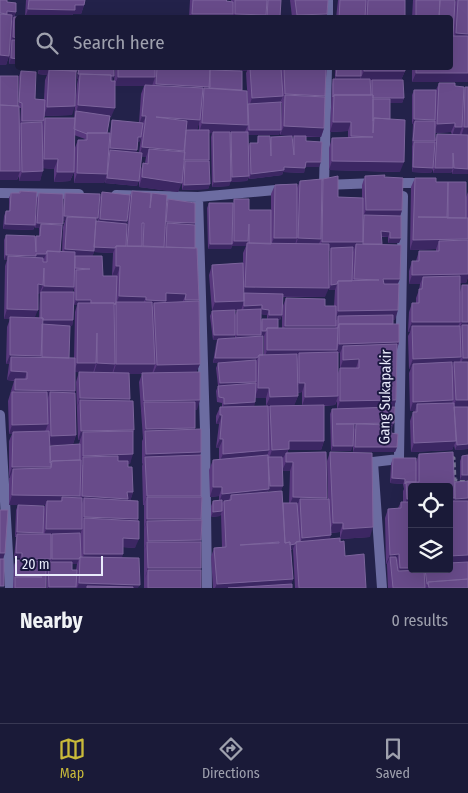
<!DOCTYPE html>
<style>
body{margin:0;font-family:"Fira Sans Condensed",sans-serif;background:#232340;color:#f1f3f6}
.controls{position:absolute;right:15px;bottom:15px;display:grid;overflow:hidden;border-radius:5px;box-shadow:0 5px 20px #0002}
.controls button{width:45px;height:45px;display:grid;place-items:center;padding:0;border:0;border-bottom:1px solid #383853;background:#1a1a38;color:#f1f3f6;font:25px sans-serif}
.scale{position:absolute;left:15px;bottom:12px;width:88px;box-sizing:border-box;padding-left:5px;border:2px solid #e9ebfb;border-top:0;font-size:14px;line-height:18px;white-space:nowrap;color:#e9ebfb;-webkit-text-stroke:4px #1a173f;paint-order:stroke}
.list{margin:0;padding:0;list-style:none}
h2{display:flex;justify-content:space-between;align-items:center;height:65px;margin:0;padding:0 20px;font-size:21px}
h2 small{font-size:16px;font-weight:400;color:#9fa1ae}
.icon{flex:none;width:28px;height:28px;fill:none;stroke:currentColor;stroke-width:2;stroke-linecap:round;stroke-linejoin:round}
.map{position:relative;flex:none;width:468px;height:588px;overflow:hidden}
.search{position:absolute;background:#1a1a38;box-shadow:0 5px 20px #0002;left:15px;right:15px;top:15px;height:55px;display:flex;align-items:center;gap:12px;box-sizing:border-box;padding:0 18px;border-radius:5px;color:#9fa1ae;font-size:19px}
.sheet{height:135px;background:#1a1a38}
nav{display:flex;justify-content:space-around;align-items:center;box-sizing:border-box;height:70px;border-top:1px solid #383853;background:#1a1a38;font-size:14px;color:#9fa1ae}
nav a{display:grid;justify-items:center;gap:2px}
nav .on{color:#c9ba3a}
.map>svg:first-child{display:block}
</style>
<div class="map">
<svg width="468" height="588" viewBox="0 0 468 588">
<rect width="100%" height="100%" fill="#23224a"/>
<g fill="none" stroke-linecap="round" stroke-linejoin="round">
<path stroke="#737391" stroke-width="3" stroke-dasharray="5 2.5" stroke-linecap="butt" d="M451,457L454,458L455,480L468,482"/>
<path stroke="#6c6ca1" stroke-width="10" d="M328,18V0
M390,183H426
M324,185L327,68
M325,185L376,183
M0,193L79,194
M116,195L198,197L286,189
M198,197L205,430L207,588
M0,415L10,588
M382,588L373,462L399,459L403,196"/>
</g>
<path fill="#58387d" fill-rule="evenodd" d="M0,0H7V2L16,3V12L14,17H25L26,0H85L84,5L81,14H73L72,18H18V64H9L10,46L9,56L6,65H0Z
M190,0H227L226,1L231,2V0H281L280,17H292L290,0H328L327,14L326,18H189Z
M338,0H405V18H336Z
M413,0H455V2L456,0H468V82H412V68H450V18H412Z
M39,68H77L76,74L72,115L44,116V119L74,118L77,84L78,79H77L78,68H114V76L112,81H114L115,68H241L240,71H242L241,68H327L324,97V128L321,137H306V141L319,167H305L304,173L283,172L282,175L249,179V177L247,181L230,182L229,186L212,187L211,137L212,133H209L210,184L208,189L182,190V175L178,192L139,187V177L137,186L105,183L106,177L104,183H74V150L78,140H84L85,139L74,135V172L70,181L54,182V169L43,168L40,181H19V176L17,180L19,76L21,71L35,99H44L45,80L47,75L38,74ZM242,71H247L246,73L248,104L247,107L242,90ZM115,86H144L141,94L139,123L112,120L111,125L110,133H107L110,117H111ZM281,100V103H282L281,122ZM19,108H21L20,127ZM199,122V130H186V129L197,130ZM280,131V135L294,136L293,139L271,137L270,140L258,136L257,143H250L248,147V135H279ZM141,138L139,153H136L138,142H139ZM141,157H146L145,163H143L140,172Z
M335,68H405V71L401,80L404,98L402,103H390V119L400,172L329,170V148L332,138H348V131L330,132L332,84L333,79H335Z
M439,83L455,86L464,90L465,87L468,174H452V171L451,173H433V169L431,173L412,172V146L413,124H412V95L414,90H436ZM451,132L452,135L437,134L435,139V133Z
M365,176L384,177L402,210L400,216L401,238L399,243H388V237H381L382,244L398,284L395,320H393V324L399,342L397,350L396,400L394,407L392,428H391V433L397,447L395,452H353V429L351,451H331L330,414L332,409H337V401L335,405L324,406V441L321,450H288V452L326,499H328L327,461L330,452L370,537L340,539L345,556L366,588H295L293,549L291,550L293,579L291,584L292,588H213L211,557L214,548L222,547L221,514L220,516L211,517V506L213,501L219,500V496L210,497L209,470L213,460H219V448H216L219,424H216V416L220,407H222V403L217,402L216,391L218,386L216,368L218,363H221H213L216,344L217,340H213L210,316L212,311L209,275L212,265L243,264V253L246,246H232V245L231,249H208L207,208L209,203L233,204L234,199L249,210L271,211V194L275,185L297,188L300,181L322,182L323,179L338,197L362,198V185ZM329,251H330L329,290H335L334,306H325L286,298L282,308V328H278V320H280L282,315L283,297H325ZM235,311H237L235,315V338H234ZM261,314L267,315V319H262L261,322ZM260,336H264V355H263ZM338,353H340V368L338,373ZM302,392V405H294L298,396V393ZM255,398H266V406H254ZM283,471H290L289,503H283L268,492V491H281ZM340,532V538L329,539L331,533Z
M415,178L436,182L466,197L468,192V277L466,283H460V292L462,285L468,449L455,450L454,445L452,450L411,452L410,421L413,412L415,411H410L409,373L411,368L409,369L408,336L410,332H408L409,312L412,303H416V298L419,290L420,284H409V271L412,261H416L419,251H436V249L410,250L411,187Z
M20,191L36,217L37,198L39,193L63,208L64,198L65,193L98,218L97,221H98L100,197L102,192L130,196L132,191L151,197L152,193L167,203L168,199L195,223V248L199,300L200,364L196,372L197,410H195V430L201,452L200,455L201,496V568L200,570L201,588H144V505H143L142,466L143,463L142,464V441L143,439L139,382L142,374H129L130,401L133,434L130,464H128V467L133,492L130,501L138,519L135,548L123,547L122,557L138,588H47L46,570V588H13L14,565L16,560H20V558H14L16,537H15L16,510L18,505L44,509L45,505H9V478L10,477H9V441L12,434H9L8,401L14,381L7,380L9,364H6L7,327L10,319H4L5,266L7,260H4V240L6,235L35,239L36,236H39V228H35V226L33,230L3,229L4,216L6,211H9V198L11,193H19ZM129,199L126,246V224ZM63,221H65L63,227L62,252H60ZM94,252L113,253L112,276H103L92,256ZM74,288V305H77L75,312L74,358H69L65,325L72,326L73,320L72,292ZM40,291L39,318L35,317L38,294H39ZM75,372H79L76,382L78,440H80L79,444L50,446V445L73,444L76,435L75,393ZM72,564H77L76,570H72Z
M419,454L454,483L468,588H388L387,566V564H386L385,518L388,509L398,508L401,502H403V491L404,489L403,484L390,483L391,464L393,458L416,462ZM449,487V569H424L422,570V569H412Z
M462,456L468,480H460V461Z"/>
<path fill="#3c2763" d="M75,5H84L81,14H73L72,18H25L28,9Z
M7,11L16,12L12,21L0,23V13Z
M192,14H233L231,18H191Z
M235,14L266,15L265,18H233Z
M327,14L326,18H296L297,15Z
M456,33L468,34V43H453Z
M13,37L18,38V43L12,40L11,43Z
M0,55L9,56L6,65H0Z
M11,58L18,59V64H9Z
M212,68H241L239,72L210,73Z
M243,68H248L247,71H242Z
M40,69L77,71L75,76L49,70L47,75L38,74Z
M364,71H405L401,80H360Z
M416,73H468V82H412Z
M78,74L114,76L112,81L80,74L78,79H77Z
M336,76H361L359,81H335Z
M118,77H155L152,86H114Z
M156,84L210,87L206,96L204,88L201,96L153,94Z
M285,94L325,96L322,105L285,95L281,103Z
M283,96L279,105L249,107L252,98Z
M372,98H404L402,103H372Z
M78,105L115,108L111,117L76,115Z
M75,106L72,115L44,116L47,107Z
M142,116H146L142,125H139Z
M156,117L200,120L197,130L153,126Z
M414,119L435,120L433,125L415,121L413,124H412Z
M22,121H43L42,126L21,124Z
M333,122H351L348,131L330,132Z
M202,123L248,125L244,134L231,132V134L199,133Z
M455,123L451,132L434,133L437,124Z
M284,126L324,128L321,137L280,135Z
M455,127H462L459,136H452Z
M464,127H468V137H461Z
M249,130H281L279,135H247Z
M138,137H141L139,142H137Z
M413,141H435L433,146L414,142L412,146Z
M142,147L184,151L181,160L149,149L146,157H139Z
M110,148L137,150L135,155L110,150L109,153H108Z
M44,159H58L54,169L41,168Z
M184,160H209L207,165L185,161L183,165Z
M332,161L404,162L400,172L329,170Z
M306,162H321L319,167H304Z
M284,167L305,168L304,173L283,172L282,175L249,179L251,174Z
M413,167L433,168L431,173L412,172Z
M435,168H453L451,173H433Z
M454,168L468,169V174H452Z
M0,171H20L17,180H0Z
M43,171L40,181H19L22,172Z
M57,172H74L70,181L54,182Z
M77,173L107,174L104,183H74Z
M249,176L247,181L230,182L232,177Z
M142,177L182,183L178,192L139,187Z
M107,178L139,181L137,186L105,183Z
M231,181L229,186L212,187L214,182Z
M210,184L208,189L182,190L184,185Z
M366,210H402L399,220L362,219Z
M64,216L98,218L95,223L67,217L65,221H62Z
M100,219L127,221L125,226L98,224Z
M166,222L195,223L193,228L167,223L166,227H164Z
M37,223L63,224L61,229L41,224L39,228H35Z
M5,224L35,225L33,230L3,229Z
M381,231L390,232L388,237L380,236Z
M274,238H297L294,248L271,245Z
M298,238L321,239L317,248H295Z
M390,238H401L399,243H388Z
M468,239L465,248L439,241L436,249L410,250L413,240Z
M234,241H248L246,246H232Z
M322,242H363L360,252L356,244L353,252L331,251V248L330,251H319Z
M210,244H232L231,249H208Z
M94,247L115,248L113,253L94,252L91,260L61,259L65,249Z
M36,254H46L44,259L8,256L7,260H4L6,255Z
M116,266H120L117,276H112Z
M468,274V277L466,283L422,284L423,277L420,284H409L412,275Z
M383,279H400L396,288H380Z
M38,284L43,285L39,294H34Z
M337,284L335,290H329L331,285Z
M44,286L74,287L71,296L41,292Z
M245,287L329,288L325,297L242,296Z
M166,293L186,294L182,303H154L151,310H142L146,300Z
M119,296L146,297L142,306L116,305Z
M76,300H91L89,305L78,303L77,305H74Z
M185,300H199L195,309L182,310Z
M244,301L241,311H212L215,302Z
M262,305L260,311H243L244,306Z
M7,309L38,310L34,319H4Z
M262,309L269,310L267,315L260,314Z
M398,310L395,320H338V316L337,320H335L338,311Z
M269,315H282L280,320H267Z
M40,320H73L72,326L39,325Z
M412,322H460L456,331L412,326L410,332H408Z
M462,322H468V331L462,325L459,331Z
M285,326H336L333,335H282Z
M262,331H266L264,336L235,340L237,335H261Z
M214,335H235L233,340H213Z
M399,342L396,352L343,346L340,353H299L297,359L264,360L267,350H337L339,344Z
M10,355L41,356L38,365L11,357L9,364H6Z
M258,357L256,362L254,364L213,363L215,358Z
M461,357L458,367L454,362L452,367L413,364L411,368L409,369L413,359Z
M463,358H468V367H460Z
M359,359L356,368L340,369L343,360Z
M77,363H96L93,373L74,372Z
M97,363L115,364L112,374L94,373Z
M116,364H155L152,374H113Z
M200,364L196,373L153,374L157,365Z
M11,371L27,372L24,381L7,380Z
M256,382L254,387L218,388L220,383Z
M299,383H305L302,392L295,393Z
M258,388H269L266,398H255Z
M15,390L75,391L72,401L50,392L47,400L12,399Z
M298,396L294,406H266L270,397Z
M338,396L335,405L302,406L305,397Z
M80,398L130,399L127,408L80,400L77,407Z
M200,400L197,410H145L144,402L141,410L144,401Z
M396,400L393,410H337L340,401Z
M453,400L450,409L417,404L415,411H410L413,402Z
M456,400H468V409L452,410Z
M255,402L254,407L222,410L224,404Z
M220,415H222L219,424H216Z
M394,423L392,428L355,429L356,424L354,429H335L336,424Z
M48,424L44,434L13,432L12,434H9L12,425Z
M195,428L192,437L145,431L142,439L146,429Z
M134,430L131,439L83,432L80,440H78L81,431Z
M76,435L73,444L47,445L51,436Z
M220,439H223L219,448H216Z
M289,441H324L321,450H288L286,458V453L283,458L269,459L272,450Z
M456,441L452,450L411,452L414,443Z
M468,444V449L455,450L457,445Z
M333,446H353L351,451H331Z
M355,447H397L395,452H353Z
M269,450L266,459L219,463L223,454Z
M201,452L197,462L145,457L142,464L146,454Z
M133,454L130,464L82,465L83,456Z
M286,462H293L290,471H282Z
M51,463L47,476L13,469L10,477H9L12,467Z
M462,475H468V480H460Z
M392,478L405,479L403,484L390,483Z
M270,486H283L281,491H268L266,499L231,500V495L228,502L224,501V502L219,503L222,494L268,489Z
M213,487H222L219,496L210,497Z
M127,492H133L130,502L84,498L81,506H78L82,496Z
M12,495L80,496L77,506L62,501V497L59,505L47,501L45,505H9Z
M147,496H201L198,505L147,497L143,505Z
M293,497L327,498L323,507L300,499L297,506H289Z
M449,498H455L452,508H449Z
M468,498V503L454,504L455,499Z
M407,499H412V509H403Z
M222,511L220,516L211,517L213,512Z
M84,517L138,519L135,529L84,518L81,526Z
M147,519H201L198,528L147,521L144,529Z
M333,523H343L340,532L329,533Z
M373,527L370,537L340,539L343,529Z
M46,529H82L79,538L52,534L51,538H43Z
M17,532L43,533L41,538L17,534L15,537Z
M331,535L328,544L299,547L302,538Z
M123,538L139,539L135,548L120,547Z
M201,540L198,549L147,542L144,550L148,541Z
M295,544L293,549L283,550L285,545Z
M0,553H5L2,562H0Z
M16,553H22L20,558H14Z
M84,554H123L120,564L81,563Z
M399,554L396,563L390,557L387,564H386L390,555Z
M468,555V564L449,565V556Z
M22,559H51L49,564L48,562L47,564H20Z
M52,559H79L77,564H50Z
M148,568H201L198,577L148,570L145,578Z
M400,568H412V569H422L420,576L397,578Z
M293,579L290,588H215L217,584Z
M79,583L140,585L138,588H87V586V588H77Z
M49,587H76V588H48Z"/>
<path fill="#684b8a" stroke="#7c649c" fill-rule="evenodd" d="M0,0H7V2L16,3V12L7,11V14L0,13Z
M29,0H85L84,5H75V10L28,9Z
M193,0H227L226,1L233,2V14H192Z
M235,0H267L266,15L235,14Z
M268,0H281L280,17L267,18Z
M295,0H328L327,14L297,15Z
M340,0H366L365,18H339Z
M368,0H405V18H367Z
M416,0H440L439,18H416Z
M440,0H455L453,36H450V18H439Z
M458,0H468V34L456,33Z
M0,14L12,15L9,56L0,55Z
M52,16V18H18V38L13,37L14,17Z
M324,16V18H276Z
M450,36H468V73H416V68H450Z
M12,40H18V59L11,58Z
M40,68H77V71L40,69Z
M79,68H114V76H111V75L78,74Z
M118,68H155V77H118Z
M157,68H210V87L156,84Z
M250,68H281L283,96L252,98Z
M284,68H326L325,96L285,94Z
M337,68H361V76H336Z
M364,68H405V71H364Z
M49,70L76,71L75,106L47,107Z
M210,70L242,71V90L209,88Z
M21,71L36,72L35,99L45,100L44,119L43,121H22V103L19,102Z
M80,74L111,75V81H115V108L78,105Z
M0,76H18V106L0,105Z
M333,79H370L371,95H334L333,97Z
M372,80H403L404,98H373V95H372Z
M439,83H455V86L464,87L462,127H455V123L437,124Z
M145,85L203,88L200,120L156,117L187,121L184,151L142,147L146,116H142Z
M465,87H468V127H464Z
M204,88L247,91L248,125L202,123Z
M414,90H436L435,120L414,119Z
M285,95L325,97L324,128L284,126Z
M334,95H373V133L374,118L405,120L404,162L332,161V138L373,137L351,136V122H333Z
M373,99H390V119L374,118L373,121Z
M281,102V130H249L248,104Z
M0,105L19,106L20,171H0Z
M76,111L110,116L107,133H87V134L74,129Z
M45,118H75L74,172H57L58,159H44Z
M112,120L143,123L141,137H138L137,150L110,148Z
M415,121H435V141H413Z
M42,122L43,171L22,172L21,123Z
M186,130H209V160H184Z
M213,132H230L231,181L214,182Z
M231,132H248L249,176L232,177Z
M87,133H110L107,174L77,173L78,140H87Z
M437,134L468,135V169L454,168L453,153V168H435Z
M258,136H270L271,156V137L292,136L294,155V136H306V141L322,142L321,162H306L305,168L284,167V170L251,174L250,143H258Z
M414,142H435L433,168L413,167Z
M149,149L185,152L182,183L142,177L143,163L148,164Z
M110,150L142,153L139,181L107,178Z
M185,161H209L210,184L184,185Z
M385,175L384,177L403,178L402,210H366L365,176Z
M338,176V197L363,198V242H322L323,179Z
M415,178H436V182H448V217H418L468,218V239L413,240Z
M322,179L321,239L298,238L300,181Z
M448,182H466V218H447Z
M297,184V238H274L275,185Z
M20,191L37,192L35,225L5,224L6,211H10L11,193H20Z
M132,191L151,193L150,208L152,193L167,195L164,247L143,246L144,223H142V246H127Z
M102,192L130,195L127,221L100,219Z
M39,193L63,194V224L37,223Z
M65,193L100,194L98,218L64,216Z
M168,199L195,203V223L166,222Z
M234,199H249V210H271V244L249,243V224L248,241H234Z
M209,203H233L232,244H210Z
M364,215L401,216V238H390V232L381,231L382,244H363Z
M67,217L96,218L94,251L65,249Z
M96,221L127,224L126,246H116L115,248L94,247Z
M167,223L195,225V248L166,247Z
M41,224L62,225L60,252L47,251L46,254H36V256L6,255V235L35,236L36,252V236H40Z
M468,240V274L412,275V261H419V251H439V241Z
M247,243L329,244V288L245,287Z
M356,244L401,245L400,279H383L384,284H399L398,310L338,311V281L379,280L354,279Z
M116,246L197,248L199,300H185L186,294L166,293V301L146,300V297L119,296L120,266H116Z
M353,247L352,281H338L337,284L331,285V248Z
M47,251L75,252L74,287L44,286V268L43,285L38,284V310L7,309L8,256L43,258V262H47Z
M75,256H102L103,276H117L116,302L115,305L114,303H91V300H76V270L90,269L75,268Z
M243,263L244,301L215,302L212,265Z
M460,276V322H412V303H419V289H422L423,277Z
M462,285H468V322H462Z
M41,292H74L73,320H43V318H41Z
M244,293L283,294L282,315H269V310L262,309V305L244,306Z
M286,298L325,299V306H336V326H285Z
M199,301L200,364L157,365L154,303Z
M116,302H152L155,364H116Z
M78,303H114L115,364L97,363V333L96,363H77Z
M261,309V335H237V310Z
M235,310V335H214L212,311Z
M393,315V324H339L338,328V316Z
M10,317L43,318L41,356L10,355Z
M262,319H278V328H267L266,331H262Z
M42,324L70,326L69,358L42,357Z
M339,324H399V342L339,344Z
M462,325H468V358H463Z
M412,326H460L461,357L413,359Z
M267,328H338L337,350H267Z
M263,336V355H259L258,357L256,358H215L218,339Z
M397,344L396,400L340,401V368H359V359L343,360V346Z
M338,352V396L305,397V383H299V353Z
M297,354L298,396L270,397L269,388H258L259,355Z
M11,357L75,358V391L15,390V379H27V372L11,371Z
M256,360V382L220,383L218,363Z
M452,362L453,400L413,402V364Z
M454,362H468V400H456Z
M79,372L129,373L130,399L80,398Z
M200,372V400L144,401L142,373Z
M256,383L255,402L224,404V398L219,397L218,386Z
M12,392H47L48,424L12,425Z
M50,392L75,393L76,435L51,436Z
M80,400L133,401L134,430L81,431Z
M144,402H195V428L146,429Z
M454,403L456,441L414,443L413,412H417V404Z
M324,405V441H289V449L272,450L270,406Z
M268,406L269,450L223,454V439H220L222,415H220V407Z
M395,407L394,423L336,424H354L353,446H333L332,409Z
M454,407H468V444L457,445Z
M356,424L391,425V433L398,434L397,447H355Z
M201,429V452L146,454L145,431Z
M49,431L51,467H12L13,432Z
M133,431V454L83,456V432Z
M80,444V460L52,461L50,463V446Z
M326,452L327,498L293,497V462H286V453Z
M330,452L372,453L373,527L343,529V523H333Z
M453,452L455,498H449V487H412V499H407L406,482H419V454Z
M201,455V496H147L145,457Z
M268,455L269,489L222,494V487H213V460Z
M468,455V475H462V456Z
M118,456V461H128V467H132L133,492H127L128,499L82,496L83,457Z
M268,457H282L283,486H270Z
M393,458H416V482H406L405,484V479L392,478Z
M81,460L80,496L12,495L13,469L51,468L52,461Z
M468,481V498L455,499V482Z
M282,491L285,543L290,542L293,579L217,584L214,548L226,547L224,501L231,500V495ZM279,542V543L240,545Z
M62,497L82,498V529H46L47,501H62Z
M147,497H202L201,519H147Z
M84,498L138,501V519L84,517Z
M300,499H329L331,535L302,538Z
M222,500V511L213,512V501Z
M449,501H468V555L449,556Z
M401,502H412V568H400L399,554L390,555L388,509L401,508Z
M283,503H297L300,541L296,542L295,544L290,545V542L285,543Z
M18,505L44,506L43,533L17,532Z
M0,510H8L5,553H0Z
M84,518L139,521V539L123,538V554H84Z
M202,520L201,540L148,541L147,521Z
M80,533L81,557H80L79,559H52V534Z
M17,534H51V559H22V553H16Z
M340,538V542L344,541L345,556L364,554L366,588H299L296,542Z
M147,542H201V568H148Z
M80,557L139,558L140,585L79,583Z
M390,557H396L398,571L424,570L425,588H393Z
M0,559H4V586H0Z
M16,560L46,562V588H15V577H42L16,576Z
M48,562H72V570H77L76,587H49Z
M468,562V579L428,582V584H427L425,569H449V563Z
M148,570H201V588H148Z
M468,579V588H429L428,582Z
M292,584V588H228Z
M87,586L133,587V588H87Z"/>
<g text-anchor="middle" stroke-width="4" stroke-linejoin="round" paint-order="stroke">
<g font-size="15" fill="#e9ebfb" stroke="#1a173f">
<text transform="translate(385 397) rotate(-89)" y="5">Gang Sukapakir</text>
</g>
</g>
</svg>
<div class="controls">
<button><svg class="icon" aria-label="locate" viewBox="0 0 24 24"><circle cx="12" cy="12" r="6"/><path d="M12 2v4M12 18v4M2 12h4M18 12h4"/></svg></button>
<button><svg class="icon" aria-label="layers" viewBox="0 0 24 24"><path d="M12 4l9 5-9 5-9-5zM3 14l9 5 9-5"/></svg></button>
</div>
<div class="scale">20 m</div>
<div class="search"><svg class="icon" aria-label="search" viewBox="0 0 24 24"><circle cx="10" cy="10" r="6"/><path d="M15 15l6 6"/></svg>Search here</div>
</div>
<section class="sheet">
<h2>Nearby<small>0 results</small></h2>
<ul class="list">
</ul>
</section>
<nav>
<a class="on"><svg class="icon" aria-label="map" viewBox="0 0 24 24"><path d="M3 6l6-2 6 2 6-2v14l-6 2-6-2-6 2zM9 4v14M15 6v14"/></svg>Map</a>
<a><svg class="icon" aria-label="directions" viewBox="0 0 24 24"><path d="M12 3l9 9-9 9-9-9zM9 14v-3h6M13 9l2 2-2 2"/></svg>Directions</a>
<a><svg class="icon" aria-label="saved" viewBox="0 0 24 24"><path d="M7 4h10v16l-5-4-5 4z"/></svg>Saved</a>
</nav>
